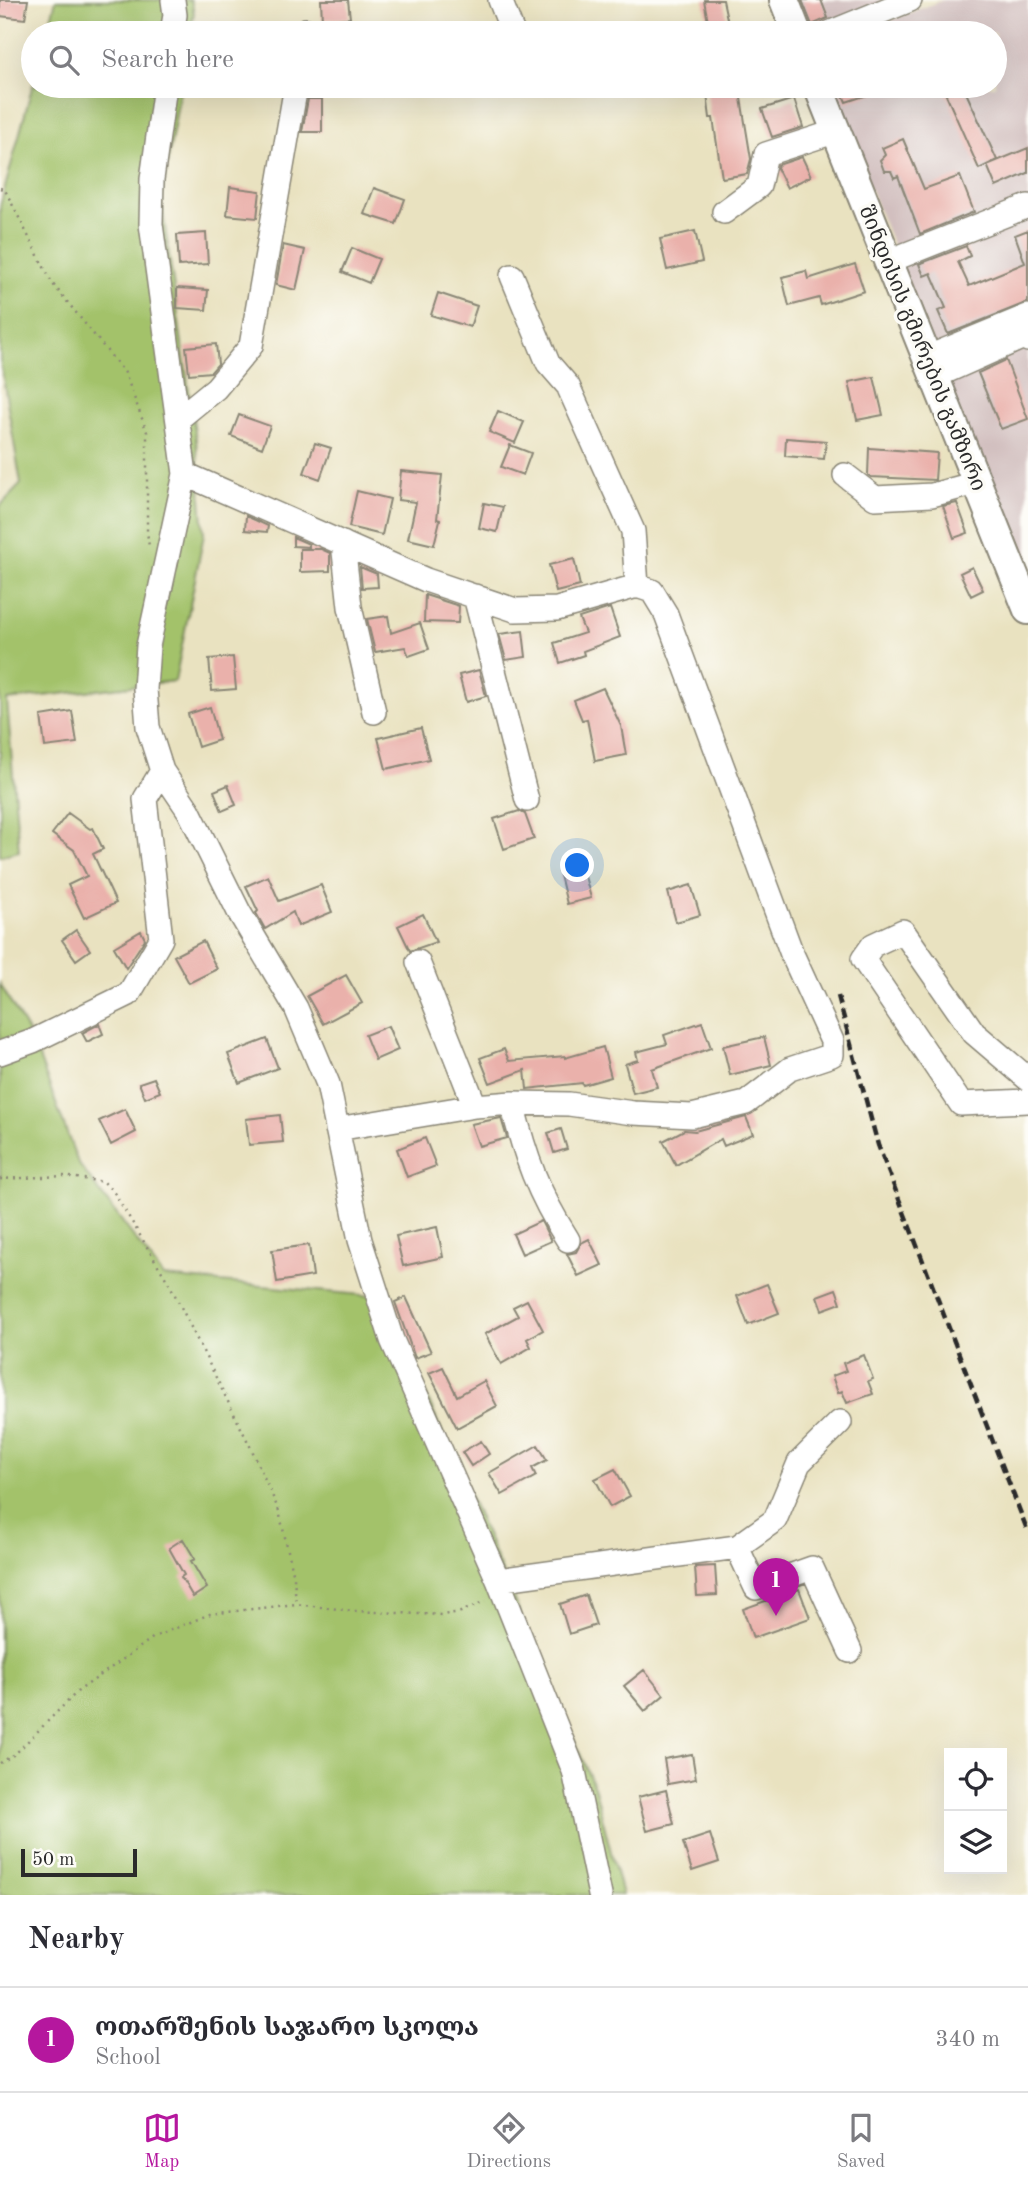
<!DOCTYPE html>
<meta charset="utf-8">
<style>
body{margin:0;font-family:"Old Standard TT","Noto Serif Georgian",serif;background:#f2f2f3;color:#2b2b33}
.controls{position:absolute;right:21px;bottom:21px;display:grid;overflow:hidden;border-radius:0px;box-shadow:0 7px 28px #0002}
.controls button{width:63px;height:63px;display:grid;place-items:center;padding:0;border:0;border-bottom:2px solid #e1e1e2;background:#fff;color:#2b2b33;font:35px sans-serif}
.scale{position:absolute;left:21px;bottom:18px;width:116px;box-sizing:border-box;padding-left:7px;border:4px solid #2b2b2b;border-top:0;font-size:19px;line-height:24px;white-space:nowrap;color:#2b2b2b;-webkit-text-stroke:5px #fdfcf7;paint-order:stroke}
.you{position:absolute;left:578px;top:866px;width:24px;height:24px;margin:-18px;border:5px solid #fff;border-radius:50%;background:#1a73e8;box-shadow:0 0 0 10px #1a73e833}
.badge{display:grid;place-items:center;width:46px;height:46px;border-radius:50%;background:#b5179e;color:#fff;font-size:23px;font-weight:700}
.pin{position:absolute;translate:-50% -58px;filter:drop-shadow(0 2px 4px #0008)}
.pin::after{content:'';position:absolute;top:37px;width:24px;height:21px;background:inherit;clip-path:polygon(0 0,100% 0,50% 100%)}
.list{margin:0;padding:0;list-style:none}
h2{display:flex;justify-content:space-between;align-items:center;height:91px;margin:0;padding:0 28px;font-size:30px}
h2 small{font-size:23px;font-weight:400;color:#7c7c81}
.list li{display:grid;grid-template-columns:46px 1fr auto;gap:21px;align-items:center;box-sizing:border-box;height:105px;padding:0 28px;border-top:2px solid #e1e1e2}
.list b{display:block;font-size:26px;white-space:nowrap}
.list p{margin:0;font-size:23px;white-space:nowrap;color:#7c7c81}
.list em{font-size:23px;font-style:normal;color:#7c7c81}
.icon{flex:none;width:38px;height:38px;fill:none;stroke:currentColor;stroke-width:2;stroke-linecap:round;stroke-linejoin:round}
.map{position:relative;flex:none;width:1028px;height:1895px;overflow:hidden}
.search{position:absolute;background:#fff;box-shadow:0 7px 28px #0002;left:21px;right:21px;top:21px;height:77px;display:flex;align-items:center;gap:18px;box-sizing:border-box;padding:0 24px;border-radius:38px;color:#7c7c81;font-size:26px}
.sheet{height:196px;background:#fff}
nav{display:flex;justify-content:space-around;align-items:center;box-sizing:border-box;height:98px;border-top:2px solid #e1e1e2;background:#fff;font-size:19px;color:#7c7c81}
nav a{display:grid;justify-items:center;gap:4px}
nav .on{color:#b5179e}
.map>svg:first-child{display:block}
</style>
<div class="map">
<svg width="1028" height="1895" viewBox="0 0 1028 1895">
<rect width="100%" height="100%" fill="#fdfcf7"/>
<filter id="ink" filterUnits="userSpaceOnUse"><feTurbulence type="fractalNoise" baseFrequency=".0143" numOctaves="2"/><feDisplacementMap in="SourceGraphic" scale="14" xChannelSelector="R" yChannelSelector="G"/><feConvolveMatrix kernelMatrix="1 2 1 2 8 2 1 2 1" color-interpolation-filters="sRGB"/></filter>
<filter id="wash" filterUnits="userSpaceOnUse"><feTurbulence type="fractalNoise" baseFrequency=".00686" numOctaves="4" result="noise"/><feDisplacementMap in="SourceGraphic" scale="28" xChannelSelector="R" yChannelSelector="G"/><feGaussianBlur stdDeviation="1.57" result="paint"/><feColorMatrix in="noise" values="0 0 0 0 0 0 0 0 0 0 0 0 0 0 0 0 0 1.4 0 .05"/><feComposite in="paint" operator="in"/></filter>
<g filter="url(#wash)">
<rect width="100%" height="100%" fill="#e9e2c0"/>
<path fill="#d2bfbf" d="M794,0H895L814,33H808Z
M943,0H1028V583L829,86H995V33H857Z"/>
<path fill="#a3c26a" stroke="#67764a" stroke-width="2" d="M56,0H191L194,13L190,33H47Z
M33,84V86H181L161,200L196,439L204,534L175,681L7,700L19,851L0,856V506L21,484L0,360V206Z
M0,984L33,1041L78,1163L164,1277L384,1297L595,1789L622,1895H0Z"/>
<g id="blocks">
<path fill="#eab1ab" d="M0,0H28L25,19L0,16Z
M321,0H348L350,18L322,20Z
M704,0H723L730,33H710Z
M802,0H821L828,18L812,25Z
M706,86H739L751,159L747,174L722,178L713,118H710Z
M839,86H888L889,88L846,102Z
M942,86H963L997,160L979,169Z
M308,99H322V132H302Z
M794,99L803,127L772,137L762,109Z
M903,139L924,189L960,176L974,212L920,234L898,176L894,178L891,171H884L880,160L885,155L882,148Z
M1028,148V173L996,187L987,165Z
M802,157L811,176L787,188L777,168L778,165Z
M230,187L260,191L257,218L227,215Z
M374,188L405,199L396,224L364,214Z
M1028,230V302L948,334L938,311L946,308L931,273L924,276L919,264L966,246L970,256L958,262L969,286L1025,263L1015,235Z
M695,231L702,262L667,270L660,239Z
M206,233L208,264L179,266L177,235Z
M283,245L305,250L296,290L276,285Z
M352,248L379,259L369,283L342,272Z
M855,264L864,291L821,305L819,298L789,306L782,277L806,271L808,279Z
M177,288L208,290L206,310L177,308Z
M438,293L477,306L470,327L431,315Z
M216,344L218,364L211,372L189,374L186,347Z
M1006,360L1028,419L1001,429L978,373Z
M874,377L883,415L857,420L849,382Z
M498,411L524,422L515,443L489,432Z
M239,415L270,426L262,448L231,436Z
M786,438L826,441L824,459L785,456Z
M315,443L331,448L320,479L304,473Z
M510,445L531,453L523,475L501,467Z
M869,448L937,453L935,480L871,477L868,475Z
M401,471L442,475L437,519L440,520L434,545L408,539L416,502L398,500Z
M357,491L390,499L382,535L349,527Z
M484,503L503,507L497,532L479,528Z
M957,503L968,533L954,538L943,506Z
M246,516L268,526L267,532L245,530Z
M293,537L309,544V547L293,546Z
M300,549H321L330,553V571L300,572Z
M574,559L580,586L556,592L549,565Z
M360,567L377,574L378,587L362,588Z
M972,567L983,590L971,596L960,573Z
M425,595L459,606L458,623L424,622Z
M610,608L620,637L583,651L584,655L560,663L554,643L585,633L579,618Z
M388,616L391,633L420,623L429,649L409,656L405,647L375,652L367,619Z
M523,631L526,657L506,660L499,634Z
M233,657L236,689L212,691L209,659Z
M479,670L486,696L466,702L459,675Z
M603,688L621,726L626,755L595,761L587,719L582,720L574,700Z
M210,707L219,740L198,747L188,714Z
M72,711L77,743L45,747L41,716Z
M421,728L429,759L386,769L378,738Z
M228,785L236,805L222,811L214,791Z
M519,811L525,814L534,839L504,849L494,819Z
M68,813L90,829L93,828L103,849L93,854L116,903L84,918L68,885L87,876L74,850L52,834Z
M583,869L591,898L567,904L560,875Z
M268,876L279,901L321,885L332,912L298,926L293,912L265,929L256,913L258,911L246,886Z
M691,885L700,915L676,922L668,892Z
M423,914L436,942L410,951L398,926Z
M76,930L90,950L76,960L62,940Z
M141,931L145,939L126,968L114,947Z
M203,941L217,969L189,983L174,956Z
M346,975L362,1003L323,1024L307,996Z
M702,1022L711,1048L652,1069L657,1087L633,1093L625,1064L638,1060L636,1052L667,1044L664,1035Z
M99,1024L103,1034L87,1042L82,1033Z
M388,1026L398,1050L375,1060L365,1035Z
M764,1037L771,1065L730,1075L723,1046Z
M267,1039L278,1068L239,1083L228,1054Z
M603,1047L611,1077L583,1085L582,1083L527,1089L525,1070L490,1083L480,1058L504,1049L509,1061L565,1056V1058Z
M154,1078L160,1092L145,1098L139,1083Z
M125,1109L136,1132L111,1145L99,1121Z
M280,1115L283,1142L249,1145L246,1119Z
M746,1117L753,1134L724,1146L721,1139L676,1165L663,1141L684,1130L695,1131Z
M501,1118L507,1138L479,1146L471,1124Z
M561,1129L567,1149L554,1153L548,1133Z
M425,1138L436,1166L407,1177L397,1149Z
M541,1221L551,1241L522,1254L513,1234Z
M437,1227L443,1257L403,1266L396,1236Z
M589,1239L602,1265L578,1276L567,1254L576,1252L581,1243Z
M309,1245L313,1276L277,1282L272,1250Z
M767,1284L779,1313L748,1325L737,1296Z
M836,1289L841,1303L822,1310L817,1296Z
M406,1297L431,1352L415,1358L395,1302Z
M527,1300L543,1330L527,1339L531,1347L501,1364L485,1334L518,1316L513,1307Z
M864,1355L873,1379L868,1381L873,1394L847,1403L842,1391L838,1393L832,1376L846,1371L843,1363Z
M443,1367L457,1396L484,1381L497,1406L457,1428L429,1373Z
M481,1441L489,1454L471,1466L462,1452Z
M538,1445L547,1460L532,1468L536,1476L502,1495L489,1473Z
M615,1469L630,1496L610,1507L595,1479Z
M183,1539L195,1559L191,1561L207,1588L193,1597L181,1577L184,1575L169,1548Z
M715,1566L717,1595L697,1596L695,1567Z
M799,1589L810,1618L753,1638L743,1609Z
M586,1595L596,1625L569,1634L560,1604Z
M644,1670L664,1695L645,1711L624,1686Z
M692,1754L696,1779L668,1784L664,1759Z
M666,1790L674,1824L647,1831L638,1797Z
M710,1834L719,1862L692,1871L683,1843Z"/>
</g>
</g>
<g filter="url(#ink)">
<use href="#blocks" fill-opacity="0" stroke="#8a8676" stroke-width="2"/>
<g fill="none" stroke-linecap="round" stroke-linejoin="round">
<g stroke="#8a8676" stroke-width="26">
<path id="minor" d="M500,0L513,33
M172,33L175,15L173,0
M305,33L306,30
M829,33L910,0
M165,86L152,179L151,224L185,474L426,580L515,610L557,609L637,586L652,591L666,614L792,954L832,1041V1055L790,1069L746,1103L692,1116L633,1113L569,1104L512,1103L475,1106L337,1129
M724,212L759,186L766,154L837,131
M889,261L1028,206
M512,276L548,363L568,386L633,531L637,586
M926,358L1028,316
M934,377L1026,336L1028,340
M178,419L216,388L251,346L296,86
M185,474L148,646L145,689L148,727L162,771L189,811L239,912L296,1008L328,1084L360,1240L392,1340L498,1580L737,1547L756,1588L812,1568L850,1651
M845,475L875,498L932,495L976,483
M343,543L350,607L374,712
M475,596L527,800
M418,962L475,1106
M0,1053L33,1041L129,994L161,939L145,799L162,771
M1028,1079L974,1033L903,931L873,945L863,959L961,1104L1028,1101
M512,1103C525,1157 538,1193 568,1240
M737,1547L775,1520L799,1463L840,1422
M498,1580L574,1771L600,1895"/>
</g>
<g stroke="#8a8676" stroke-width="32">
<path id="major" d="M784,0L797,33
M818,86L1028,610"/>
</g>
<path stroke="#8a8676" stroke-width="2.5" stroke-dasharray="2 5" stroke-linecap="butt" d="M0,188L5,190L52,283L125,373L147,432V531L149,547
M0,1179L64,1176L104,1182L115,1194L170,1285L252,1450L279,1511L294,1577L296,1604
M0,1763L15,1754L77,1692L154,1637L210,1614L296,1604L354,1611L442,1615L461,1612L485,1601"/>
<use href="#minor" stroke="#fff" stroke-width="23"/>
<use href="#major" stroke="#fff" stroke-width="28"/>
<path stroke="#2b2b2b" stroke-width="4.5" stroke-dasharray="10 5" stroke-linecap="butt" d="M838,996L878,1145L1028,1532"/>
</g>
</g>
<g text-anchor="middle" stroke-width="7" stroke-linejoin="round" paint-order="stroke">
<g font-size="21" fill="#2b2b2b" stroke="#fdfcf7">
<text transform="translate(923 348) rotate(68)" y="7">შინდისის გმირების გამზირი</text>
</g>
</g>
</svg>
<div class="controls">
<button><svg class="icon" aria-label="locate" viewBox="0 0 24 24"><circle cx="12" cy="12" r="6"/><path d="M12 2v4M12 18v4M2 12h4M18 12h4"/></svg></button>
<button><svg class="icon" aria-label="layers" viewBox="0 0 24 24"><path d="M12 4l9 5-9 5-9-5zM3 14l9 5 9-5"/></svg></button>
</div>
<div class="scale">50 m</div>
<div class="you"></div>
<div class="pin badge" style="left:776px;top:1616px">1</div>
<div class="search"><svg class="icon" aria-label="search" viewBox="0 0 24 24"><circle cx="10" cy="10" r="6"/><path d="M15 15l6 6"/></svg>Search here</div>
</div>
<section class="sheet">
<h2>Nearby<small></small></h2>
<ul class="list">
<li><span class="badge">1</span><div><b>ოთარშენის საჯარო სკოლა</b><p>School</p></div><em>340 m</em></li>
</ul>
</section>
<nav>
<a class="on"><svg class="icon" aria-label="map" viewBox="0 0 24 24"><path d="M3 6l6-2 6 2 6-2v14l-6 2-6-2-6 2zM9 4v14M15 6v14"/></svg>Map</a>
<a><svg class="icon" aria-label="directions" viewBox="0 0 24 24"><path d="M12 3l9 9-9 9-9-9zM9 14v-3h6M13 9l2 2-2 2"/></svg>Directions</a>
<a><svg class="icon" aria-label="saved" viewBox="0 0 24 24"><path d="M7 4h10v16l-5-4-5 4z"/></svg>Saved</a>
</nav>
